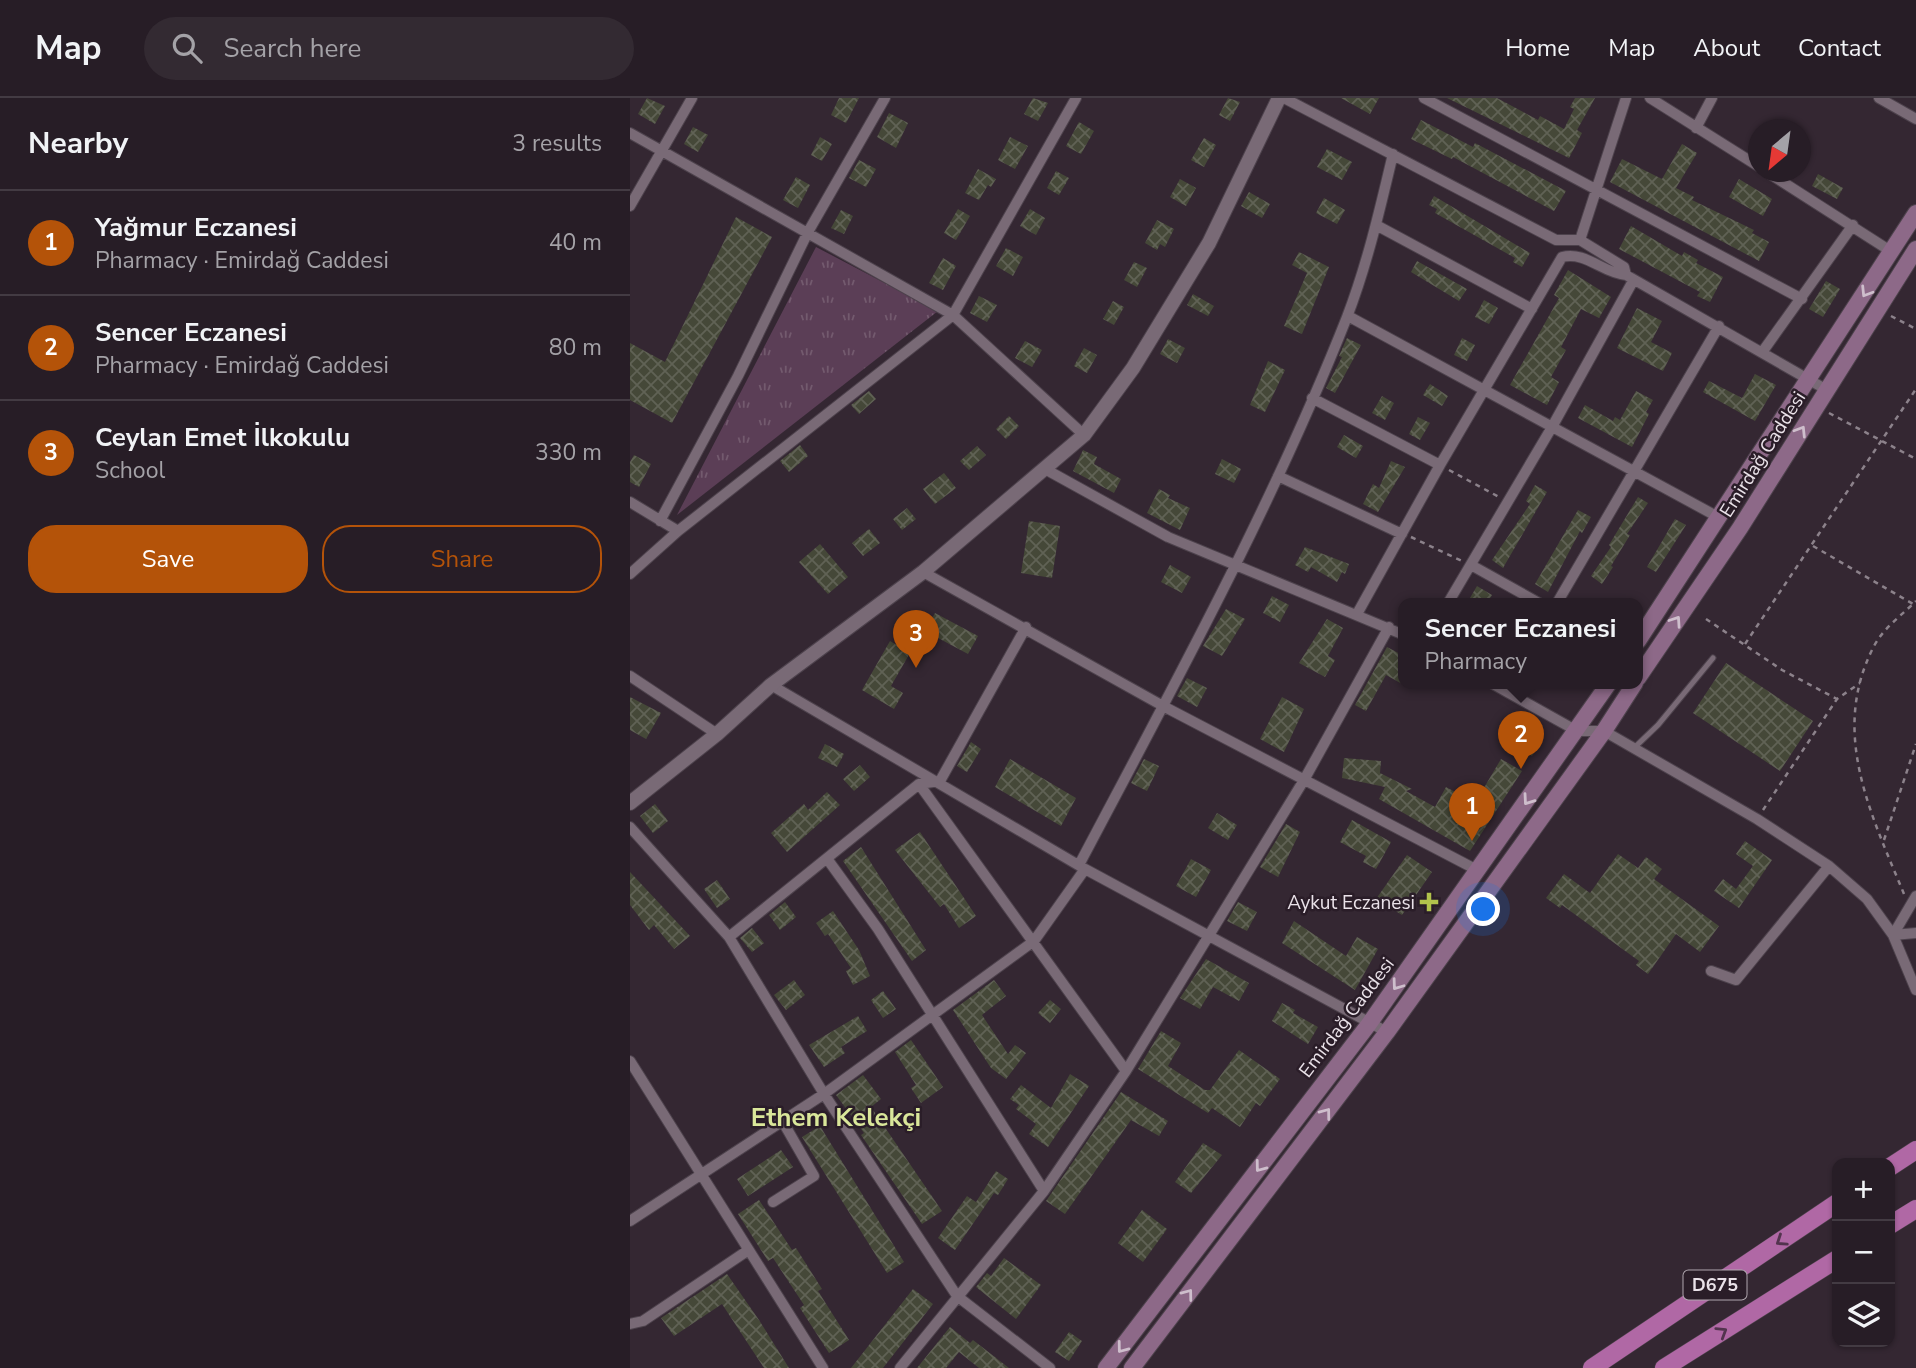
<!DOCTYPE html>
<meta charset="utf-8">
<style>
body{margin:0;font-family:"Nunito Sans",sans-serif;background:#332a32;color:#f1f3f6}
.controls{position:absolute;right:21px;bottom:21px;display:grid;overflow:hidden;border-radius:14px;box-shadow:0 2px 5px #0004}
.controls button{width:63px;height:63px;display:grid;place-items:center;padding:0;border:0;border-bottom:2px solid #433b43;background:#271d26;color:#f1f3f6;font:35px sans-serif}
.compass{position:absolute;left:1118px;top:21px;width:63px;height:63px;border-radius:50%;background:#271d26;box-shadow:0 2px 5px #0004;rotate:209deg}
.you{position:absolute;left:854px;top:812px;width:24px;height:24px;margin:-18px;border:5px solid #fff;border-radius:50%;background:#1a73e8;box-shadow:0 0 0 10px #1a73e833}
.badge{display:grid;place-items:center;width:46px;height:46px;border-radius:50%;background:#b45309;color:#fff;font-size:23px;font-weight:700}
.pin{position:absolute;translate:-50% -58px;filter:drop-shadow(0 2px 4px #0008)}
.pin::after{content:'';position:absolute;top:37px;width:24px;height:21px;background:inherit;clip-path:polygon(0 0,100% 0,50% 100%)}
.popup{position:absolute;left:768px;top:500px;width:245px;height:91px;box-sizing:border-box;display:grid;place-content:center;border-radius:14px;background:#271d26;filter:drop-shadow(0 2px 5px #0005);font-size:23px;white-space:nowrap;color:#a4a2a7}
.popup b{font-size:26px;color:#f1f3f6}
.popup::after{content:'';position:absolute;left:50%;top:100%;margin-left:-14px;border:14px solid transparent;border-top-color:#271d26}
.list{margin:0;padding:0;list-style:none}
h2{display:flex;justify-content:space-between;align-items:center;height:91px;margin:0;padding:0 28px;font-size:30px}
h2 small{font-size:23px;font-weight:400;color:#a4a2a7}
.list li{display:grid;grid-template-columns:46px 1fr auto;gap:21px;align-items:center;box-sizing:border-box;height:105px;padding:0 28px;border-top:2px solid #433b43}
.list b{display:block;font-size:26px;white-space:nowrap}
.list p{margin:0;font-size:23px;white-space:nowrap;color:#a4a2a7}
.list em{font-size:23px;font-style:normal;color:#a4a2a7}
.actions{display:flex;gap:14px;padding:21px 28px}
.actions a{flex:1;padding:16px 0;border:2px solid #b45309;border-radius:28px;text-align:center;font-size:24px;color:#b45309}
.actions .main{background:#b45309;color:#fff}
.icon{flex:none;width:38px;height:38px;fill:none;stroke:currentColor;stroke-width:2;stroke-linecap:round;stroke-linejoin:round}
.map{position:relative;flex:none;width:1286px;height:1270px;overflow:hidden}
header{display:flex;align-items:center;gap:42px;box-sizing:border-box;height:98px;padding:0 35px;background:#271d26;border-bottom:2px solid #433b43}
header strong{font-size:33px}
nav{display:flex;gap:38px;margin-inline-start:auto;font-size:24px}
.search{width:490px;height:63px;background:#332a32;display:flex;align-items:center;gap:18px;box-sizing:border-box;padding:0 24px;border-radius:38px;color:#a4a2a7;font-size:26px}
main{display:flex}
aside{flex:1;background:#271d26}
.map>svg:first-child{display:block}
</style>
<header>
<strong>Map</strong>
<div class="search"><svg class="icon" aria-label="search" viewBox="0 0 24 24"><circle cx="10" cy="10" r="6"/><path d="M15 15l6 6"/></svg>Search here</div>
<nav><a>Home</a><a>Map</a><a>About</a><a>Contact</a></nav>
</header>
<main>
<aside>
<h2>Nearby<small>3 results</small></h2>
<ul class="list">
<li><span class="badge">1</span><div><b>Yağmur Eczanesi</b><p>Pharmacy · Emirdağ Caddesi</p></div><em>40 m</em></li>
<li><span class="badge">2</span><div><b>Sencer Eczanesi</b><p>Pharmacy · Emirdağ Caddesi</p></div><em>80 m</em></li>
<li><span class="badge">3</span><div><b>Ceylan Emet İlkokulu</b><p>School</p></div><em>330 m</em></li>
</ul>
<div class="actions"><a class="main">Save</a><a>Share</a></div>
</aside>
<div class="map">
<svg width="1286" height="1270" viewBox="0 0 1286 1270">
<defs>
<pattern id="grass-tufts" width="24" height="20" patternUnits="userSpaceOnUse" patternTransform="scale(1.75)"><rect width="24" height="20" fill="#5b3e56"/><path d="M3 7l-1-3M5 7V3M7 7l1-3M15 17l-1-3M17 17v-4M19 17l1-3" fill="none" stroke="#735a6e"/></pattern>
<pattern id="building-cross-hatch" width="8" height="8" patternUnits="userSpaceOnUse" patternTransform="scale(1.75)"><rect width="8" height="8" fill="#454838"/><path d="M0 0l8 8M0 8l8-8" fill="none" stroke="#606255"/></pattern>
</defs>
<rect width="100%" height="100%" fill="#342732"/>
<path fill="url(#grass-tufts)" d="M186,149L308,213L47,417Z"/>
<path fill="url(#building-cross-hatch)" d="M17,0L35,8L25,26L8,16Z
M209,0H229L216,25L201,17Z
M403,0L418,5L408,23L394,16Z
M598,0L610,4L600,23L589,17Z
M711,0H749L740,16Z
M817,0H867L908,22L910,18L934,31L944,11L940,9L945,0H965L947,32L952,35L939,60Z
M259,15L278,25L266,50L247,39Z
M791,22L843,49L845,45L936,93L924,113L823,59L822,61L781,41Z
M449,24L464,33L451,56L436,48Z
M63,29L78,37L68,54L54,46Z
M190,39L202,46L192,63L181,57Z
M380,39L398,48L385,71L368,62Z
M574,40L586,47L574,69L561,62Z
M1052,46L1067,55L1046,90L1064,99L1062,102L1124,132L1122,135L1139,144L1129,163L980,84L992,61L1032,81Z
M697,51L722,64L712,82L687,69Z
M229,62L246,71L236,89L219,80Z
M348,71L366,81L361,89L358,87L349,102L335,95Z
M426,73L439,80L429,97L417,90Z
M1188,76L1213,90L1207,101L1182,88Z
M166,79L180,87L168,110L153,102Z
M550,81L566,90L556,108L540,99Z
M1109,81L1142,101L1133,118L1099,99Z
M619,94L640,106L632,120L611,108Z
M804,98L900,155L892,169L883,164L885,160L805,115L807,111L799,107Z
M694,100L715,112L707,126L686,115Z
M328,111L340,118L326,142L314,135Z
M400,111L415,120L406,137L390,128Z
M211,112L223,118L214,136L201,130Z
M106,119L142,139L42,325L0,302V245L35,264Z
M527,122L544,131L535,149L530,146L527,152L515,145Z
M1001,128L1052,158L1054,154L1068,162L1066,165L1093,179L1080,204L1067,198L1070,194L989,151Z
M376,150L393,159L383,178L366,168Z
M669,154L699,169L672,236L654,228L677,175L662,167Z
M313,160L326,168L313,192L299,185Z
M787,163L837,191L829,203L781,174Z
M504,164L517,170L507,189L494,182Z
M938,172L981,199L969,220L951,211L931,249L936,252L921,279L929,284L917,307L880,287L929,200L924,197Z
M1196,183L1210,191L1193,219L1179,211Z
M563,196L584,208L578,218L557,207Z
M349,198L367,207L357,224L340,215Z
M854,202L868,210L859,226L845,219Z
M483,203L494,209L484,227L473,221Z
M1007,210L1032,223L1021,244L1042,255L1033,273L987,250Z
M717,240L731,247L705,295L696,290L712,259L709,258Z
M832,240L845,247L837,263L824,257Z
M538,241L555,250L547,265L530,256Z
M395,243L412,252L402,269L385,260Z
M454,250L467,257L457,275L444,268Z
M638,263L655,272L635,314L620,307Z
M1125,276L1146,287L1125,323L1073,294L1079,283L1112,300Z
M800,286L818,298L812,308L793,297Z
M239,293L246,301L229,316L221,307Z
M1006,293L1023,302L1016,314L1019,316L1002,349L948,320L955,307L983,323L985,319L990,322Z
M752,298L764,305L755,322L742,315Z
M379,318L389,328L376,341L366,331Z
M788,319L800,325L790,342L779,336Z
M714,337L733,348L726,360L707,349Z
M170,347L178,358L159,374L150,363Z
M347,348L356,357L339,372L330,363Z
M453,352L467,359L464,366L491,381L484,395L443,373Z
M4,357L21,366L9,389L0,384V364Z
M592,361L611,371L604,385L585,376Z
M761,363L775,369L748,414L733,406L743,386L749,390Z
M314,375L326,390L305,406L293,391Z
M905,387L917,394L873,470L862,462L900,406L896,403Z
M529,391L540,397L538,400L560,410L550,432L517,415Z
M1008,399L1018,405L997,436L1000,437L981,468L983,469L972,486L961,478L981,449L979,447Z
M277,410L286,421L272,432L263,421Z
M948,412L961,419L952,435L950,433L918,494L905,486Z
M1045,421L1056,427L1026,474L1017,469Z
M399,423L430,428L422,480L391,475Z
M239,431L250,445L233,458L222,445Z
M190,446L218,479L198,496L169,464Z
M675,449L719,466L715,476L712,474L707,484L681,469L678,474L665,467Z
M540,467L561,479L552,495L531,484Z
M847,488L862,497L857,505H837Z
M642,498L659,507L650,524L633,515Z
M596,511L615,521L592,558L573,548Z
M305,515L348,538L338,556L295,533Z
M697,521L713,530L698,558L705,562L695,579L669,565Z
M260,543L280,555L261,588L273,595L264,611L232,592Z
M757,549L774,558V587L756,577L736,613L725,607Z
M1096,565L1183,623L1150,673L1063,615Z
M557,580L577,590L567,609L547,598Z
M0,599L31,615L16,641L0,632Z
M652,599L674,611L654,654L630,641Z
M891,626L913,639L902,658L879,645Z
M341,644L351,651L337,674L327,668Z
M195,646L214,656L207,669L188,660Z
M714,660L751,663L750,675L782,691L776,693L805,709L816,689L845,705L871,661L892,673L840,753L749,701L755,689L712,680Z
M380,661L446,700L431,728L365,689Z
M514,661L529,668L517,693L501,685Z
M230,667L240,679L224,693L213,681Z
M197,694L210,707L157,754L141,735L174,706L178,712Z
M25,706L38,723L23,735L10,718Z
M587,715L607,727L598,742L578,730Z
M722,722L761,744L746,771L733,764L736,758L710,744Z
M656,726L670,734L648,779L630,769Z
M290,734L346,818L329,830L314,806L310,809L265,752Z
M1115,743L1142,762L1109,810L1084,793L1093,781L1106,791L1123,768L1106,756Z
M231,749L296,852L282,863L213,763Z
M988,756L1008,770L1016,759L1032,771L1024,781L1089,828L1070,854L1046,836L1018,876L1006,867L1009,863L932,807L930,810L916,800L934,776L960,795Z
M777,757L802,774L772,817L746,801Z
M561,761L581,772L566,799L546,788Z
M0,774L60,838L44,851L24,827L19,832L0,807Z
M87,782L100,801L87,810L74,791Z
M155,804L166,819L150,832L139,817Z
M608,804L627,814L617,833L597,823Z
M203,813L229,852L240,878L223,887L216,873L221,870L198,836L195,838L186,825Z
M664,823L716,858L727,839L748,851L725,892L652,845Z
M122,830L134,845L122,854L110,840Z
M576,861L619,885L609,903L583,889L570,911L550,900Z
M164,882L175,897L156,912L144,897Z
M364,882L376,898L352,917L378,956L385,947L396,955L376,981L361,970L323,912Z
M253,893L266,911L253,920L241,902Z
M420,902L431,911L420,925L408,915Z
M652,905L665,912L663,915L688,929L678,946L642,923Z
M228,918L237,933L211,949L215,955L194,969L179,947Z
M531,933L551,945L538,968L575,992H580L609,952L650,981L630,1008L626,1005L610,1029L582,1010L578,1015L508,971Z
M281,942L313,989L291,1005L281,990L286,987L265,954Z
M440,976L459,988L418,1049L399,1036L406,1026L386,1011L389,1007L380,1001L391,987L421,1010Z
M233,977L251,1001L241,1009L312,1113L292,1126L231,1037L234,1035L206,997Z
M491,994L538,1023L529,1038L501,1022L435,1116L416,1103Z
M190,1028L274,1164L257,1175L172,1039Z
M573,1045L592,1057L561,1095L545,1084Z
M151,1052L163,1069L118,1098L107,1081Z
M366,1073L378,1081L368,1097L364,1095L325,1152L308,1140L337,1098L346,1104Z
M129,1102L162,1152L166,1150L192,1191L188,1193L219,1242L199,1255L170,1210L174,1207L143,1160L138,1163L108,1116Z
M512,1112L537,1131L513,1164L488,1145Z
M374,1160L411,1187L386,1221L346,1189L357,1175L361,1178Z
M97,1176L129,1222L159,1270H134L92,1206L44,1238L31,1220Z
M283,1191L303,1206L253,1270H221Z
M320,1229L340,1245L343,1242L379,1270H349L329,1254L316,1270H287Z
M439,1234L452,1243L439,1263L425,1254Z"/>
<g fill="none" stroke-linecap="round" stroke-linejoin="round">
<g stroke="#4d424c" stroke-width="7">
<path id="service" d="M1004,650L1028,627L1083,560"/>
</g>
<g stroke="#4d424c" stroke-width="12">
<path id="minor" d="M654,0L926,142H950L996,0
M794,0L1172,201
M1020,0L1128,68
M1249,0L1286,21
M1066,30L1082,0
M0,35L323,217L454,337
M1137,74L1262,154
M0,108L62,0
M746,127L902,211
M950,142L994,169L996,177
M718,218L1090,420
M1133,253L1223,127
M682,300L810,367
M415,371L538,439L774,537
M648,378L772,436
M0,404L48,433
M30,423L108,278L178,134L255,0
M841,467L909,505
M293,474L533,608L849,773
M0,476L48,433L323,217L446,0
M818,505L922,329L1003,183
M927,505L1089,228
M727,516L810,367L932,159C956,153 972,175 996,177L1197,292
M396,529L310,683L289,686L496,973
M0,578L87,636
M861,585L947,633H974L1127,721L1199,768L1237,801L1263,837L1286,892
M141,587L455,771L757,934
M0,729L99,839L194,996L327,1198L420,1270
M198,762L248,831L414,1093
M449,767C544,587 642,409 717,219C737,167 750,111 763,56
M1263,837L1286,798
M1263,837L1286,835
M99,839L289,686
M1081,873L1106,882L1199,768
M0,963L193,1270
M143,1104L184,1078L153,1024
M0,1123L194,996L404,843L455,771
M0,1226L13,1223L117,1153
M270,1270L414,1093L496,973L674,682L759,529"/>
</g>
<g stroke="#4d424c" stroke-width="16">
<path id="tertiary" d="M0,705L87,636L141,587L293,474L454,337L503,270L579,145L649,0"/>
</g>
<g stroke="#4d424c" stroke-width="18">
<path id="secondary" d="M1008,543L1286,115
M1008,580L1110,430L1286,151
M476,1270L739,926L979,585
M502,1270L757,934L974,633L1005,585"/>
</g>
<g stroke="#4d424c" stroke-width="19">
<path id="trunk" d="M1260,1069L1286,1052
M1260,1127L1286,1111
M962,1270L1207,1105
M1034,1270L1207,1161"/>
</g>
<path stroke="#8c828b" stroke-width="2.5" stroke-dasharray="5 5" stroke-linecap="butt" d="M1261,218L1286,231
M1199,315L1286,361
M819,372L869,399
M781,439L832,463
M1183,448L1283,506
M1076,521L1152,572L1207,601
M1115,546L1286,291
M1133,712L1207,601L1230,585
M1254,742L1286,646
M1274,796C1241,716 1200,635 1243,550C1253,530 1271,518 1286,503"/>
<use href="#service" stroke="#796a76" stroke-width="5"/>
<use href="#minor" stroke="#796a76" stroke-width="10"/>
<use href="#tertiary" stroke="#796a76" stroke-width="14"/>
<use href="#secondary" stroke="#8d6988" stroke-width="16"/>
<use href="#trunk" stroke="#b068a5" stroke-width="18"/>
</g>
<defs><path id="oneway-chevron" d="M-2-3.5L2.5 0L-2 3.5" fill="none" stroke-width="1.6" stroke-linecap="round" stroke-linejoin="round" transform="scale(1.75)"/></defs>
<g stroke="#cebecc">
<use href="#oneway-chevron" transform="translate(1236 194) rotate(122)"/>
<use href="#oneway-chevron" transform="translate(1171 333) rotate(-58)"/>
<use href="#oneway-chevron" transform="translate(1046 523) rotate(-56)"/>
<use href="#oneway-chevron" transform="translate(898 702) rotate(125)"/>
<use href="#oneway-chevron" transform="translate(767 887) rotate(126)"/>
<use href="#oneway-chevron" transform="translate(696 1015) rotate(-53)"/>
<use href="#oneway-chevron" transform="translate(630 1069) rotate(127)"/>
<use href="#oneway-chevron" transform="translate(558 1196) rotate(-53)"/>
<use href="#oneway-chevron" transform="translate(492 1250) rotate(127)"/>
</g>
<g stroke="#52344e">
<use href="#oneway-chevron" transform="translate(1151 1143) rotate(146)"/>
<use href="#oneway-chevron" transform="translate(1092 1234) rotate(-32)"/>
</g>
<path fill="#b2c34c" stroke="#2a1d28" stroke-width="2.5" d="M795.5 793.5h7v7h7v7h-7v7h-7v-7h-7v-7h7z"/>
<g text-anchor="middle" stroke-width="5" stroke-linejoin="round" paint-order="stroke">
<rect fill="#2a1d28" stroke="#b0a7af" stroke-width="2" x="1053.5" y="1172.5" width="63" height="29" rx="5"/>
<g font-size="18" font-weight="bold" fill="#eae2e9">
<text x="1085" y="1193">D675</text>
</g>
<g font-size="19" fill="#eae2e9" stroke="#2a1d28">
<text transform="translate(1132 356) rotate(-58)" y="7">Emirdağ Caddesi</text>
<text transform="translate(716 919) rotate(-53)" y="7">Emirdağ Caddesi</text>
</g>
<g font-size="19" fill="#eae2e9" stroke="#2a1d28" text-anchor="end">
<text x="785" y="811">Aykut Eczanesi</text>
</g>
<g font-size="26" font-weight="bold" fill="#dae79a" stroke="#2a1d28">
<text x="206" y="1028">Ethem Kelekçi</text>
</g>
</g>
</svg>
<div class="controls">
<button>+</button>
<button>−</button>
<button><svg class="icon" aria-label="layers" viewBox="0 0 24 24"><path d="M12 4l9 5-9 5-9-5zM3 14l9 5 9-5"/></svg></button>
</div>
<svg class="compass" viewBox="-18 -18 36 36"><path d="M0-13l5 13h-10z" fill="#e53935"/><path d="M0 13l5-13h-10z" fill="#a4a2a7"/></svg>
<div class="you"></div>
<div class="pin badge" style="left:842px;top:743px">1</div>
<div class="pin badge" style="left:891px;top:671px">2</div>
<div class="popup"><b>Sencer Eczanesi</b>Pharmacy</div>
<div class="pin badge" style="left:286px;top:570px">3</div>
</div>
</main>
